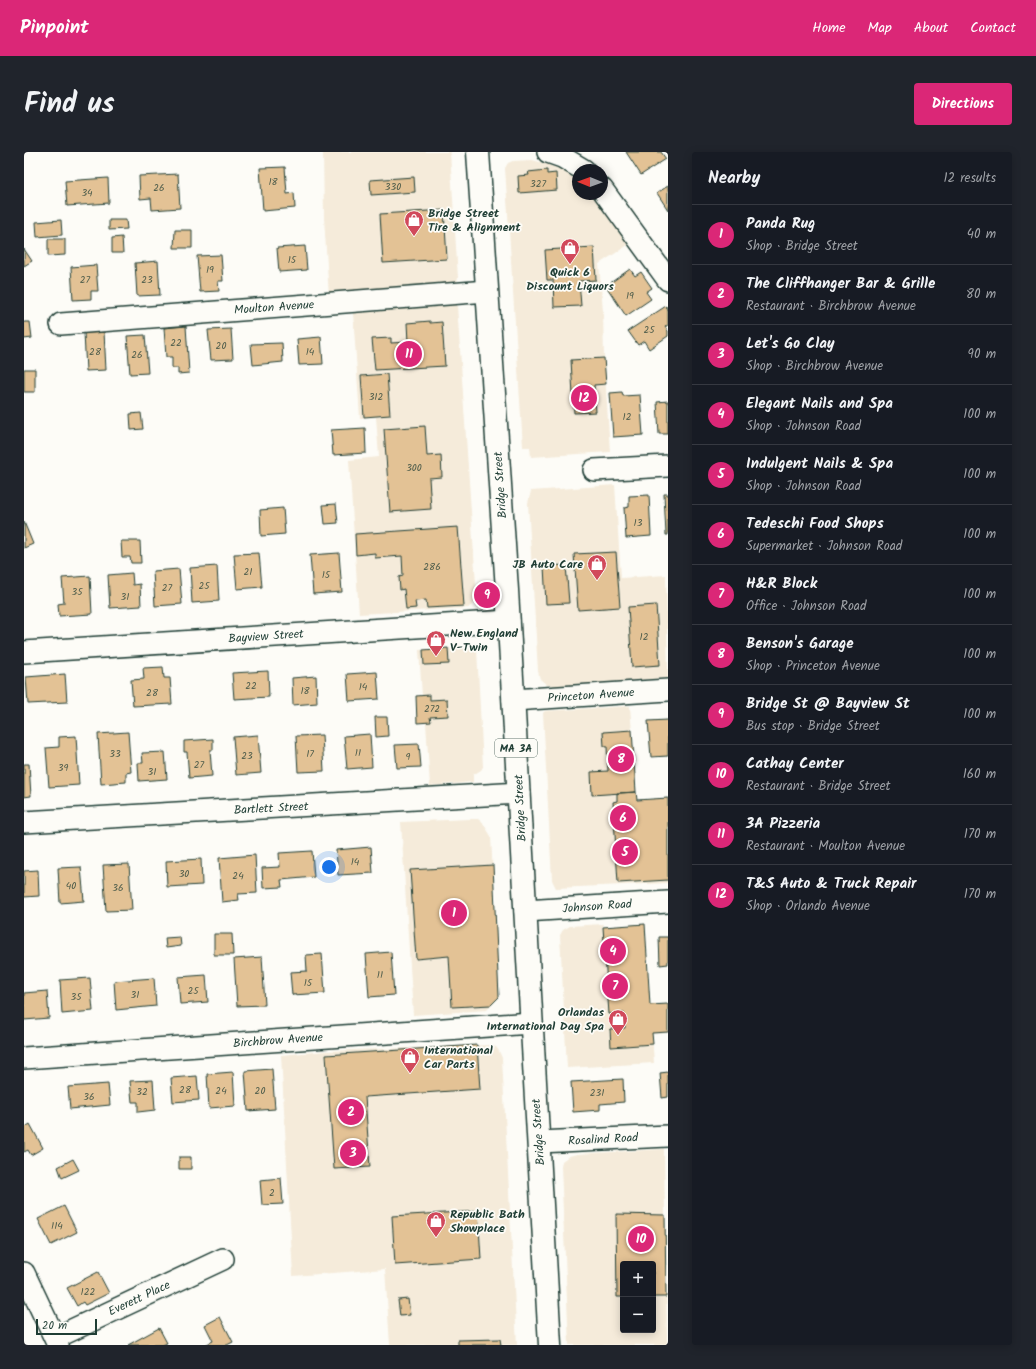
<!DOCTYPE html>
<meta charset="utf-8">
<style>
body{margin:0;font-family:Kalam,sans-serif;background:#20242c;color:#f1f3f6}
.controls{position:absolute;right:12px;bottom:12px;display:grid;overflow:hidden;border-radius:4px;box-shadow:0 2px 10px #0003}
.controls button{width:36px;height:36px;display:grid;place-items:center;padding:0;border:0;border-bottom:1px solid #363941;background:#171b24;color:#f1f3f6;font:20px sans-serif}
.compass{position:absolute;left:548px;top:12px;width:36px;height:36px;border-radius:50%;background:#171b24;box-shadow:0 2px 10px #0003;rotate:271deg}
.scale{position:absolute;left:12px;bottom:10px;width:61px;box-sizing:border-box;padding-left:4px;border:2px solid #1f3d34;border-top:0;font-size:11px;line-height:14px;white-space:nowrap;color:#1f3d34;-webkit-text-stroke:3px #fdfcf7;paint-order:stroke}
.you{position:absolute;left:305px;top:715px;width:14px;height:14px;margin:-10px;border:3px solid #fff;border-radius:50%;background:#1a73e8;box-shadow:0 0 0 6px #1a73e833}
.badge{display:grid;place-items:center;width:26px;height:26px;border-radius:50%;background:#db2777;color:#fff;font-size:13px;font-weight:700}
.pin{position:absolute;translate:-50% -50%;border:2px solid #fff;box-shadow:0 1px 4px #0006}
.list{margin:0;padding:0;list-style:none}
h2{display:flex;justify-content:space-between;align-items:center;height:52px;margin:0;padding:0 16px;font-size:17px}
h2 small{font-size:13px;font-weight:400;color:#9ea1a6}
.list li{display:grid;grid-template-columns:26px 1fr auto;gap:12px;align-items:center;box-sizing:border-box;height:60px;padding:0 16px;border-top:1px solid #363941}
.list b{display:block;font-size:15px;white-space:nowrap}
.list p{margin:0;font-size:13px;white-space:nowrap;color:#9ea1a6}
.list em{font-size:13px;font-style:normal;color:#9ea1a6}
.map{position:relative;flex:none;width:644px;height:1193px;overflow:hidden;border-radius:4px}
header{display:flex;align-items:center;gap:24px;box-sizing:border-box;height:56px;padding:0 20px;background:#db2777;color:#fff}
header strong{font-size:19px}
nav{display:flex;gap:22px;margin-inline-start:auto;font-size:14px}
.intro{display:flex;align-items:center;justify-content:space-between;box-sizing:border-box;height:96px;padding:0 24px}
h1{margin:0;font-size:28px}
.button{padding:10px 18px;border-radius:4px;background:#db2777;color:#fff;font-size:14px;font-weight:700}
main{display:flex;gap:24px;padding:0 24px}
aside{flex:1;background:#171b24;border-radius:4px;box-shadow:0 2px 10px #0003}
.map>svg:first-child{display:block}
</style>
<header>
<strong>Pinpoint</strong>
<nav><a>Home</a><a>Map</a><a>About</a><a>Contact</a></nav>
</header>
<div class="intro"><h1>Find us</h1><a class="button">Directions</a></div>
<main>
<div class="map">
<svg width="644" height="1193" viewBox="0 0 644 1193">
<rect width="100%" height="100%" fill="#fdfcf7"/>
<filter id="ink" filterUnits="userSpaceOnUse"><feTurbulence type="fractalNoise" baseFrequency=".025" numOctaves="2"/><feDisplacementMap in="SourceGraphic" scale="8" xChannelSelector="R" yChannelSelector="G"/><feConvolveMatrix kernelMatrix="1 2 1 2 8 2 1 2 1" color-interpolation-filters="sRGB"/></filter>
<g filter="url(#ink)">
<path fill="#f5ebda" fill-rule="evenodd" d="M299,0H426L434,126L433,131L425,136L305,145L300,66Z
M508,8L535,15L554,24V42H573L607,91L575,112L579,159L580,206L586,300L507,305L506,295H499L481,16L484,11L489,9Z
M433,153L453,447L448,453L444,456L335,462L325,308L355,305L352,265L336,266L329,161Z
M591,333L597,426L642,423L644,526L534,534L523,533L516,527L514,519L504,351L507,339Z
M450,494L453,497L459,615L457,618L449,623V630L406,634L402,571H393L392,544H398L395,498Z
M606,554L613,648L644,646V731L532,736L528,728L519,561L521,559Z
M445,667H454L459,671L467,684L475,845L463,858L389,863L377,670Z
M579,772V775L621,772L626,852H644V881L628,882L630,911L543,916L536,783L539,778L546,774Z
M467,893L472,895L475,899L478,906L493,1193H366L361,1117L269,1124L257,903L302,899Z
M640,997L643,1193H545L537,1015L538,1009L545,1004L553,1002ZM599,1112H629V1178H599Z"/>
<path fill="#e3c295" stroke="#1f3d34" d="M602,0H637L642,7L617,23Z
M261,15L263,42L270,41L271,56L239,59L236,16Z
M523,18V22L532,21L533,38L495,41L494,24L505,23L504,20Z
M154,22L156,56L128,58L127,46L116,47L115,24Z
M390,25L391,40L347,43L346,28Z
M84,26L85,51L43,54L41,29Z
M644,34V58L633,41Z
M420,58L423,107L359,111L356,62Z
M37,68L38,83L13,85L12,70Z
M85,68H102L103,77L85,78Z
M151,78H168V96H150Z
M98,85L99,101H88V86Z
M24,87H41V103L24,104Z
M281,94L283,118L255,120L253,96Z
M570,95L572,128L555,129L557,154L530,155L529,128H523L521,98Z
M0,97L8,109L0,114Z
M197,103L199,129H194L195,139L176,140L173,104Z
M134,109L136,143L113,144L111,111Z
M72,113L74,139H67V147L49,148L47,115Z
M606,117L611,124L617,120L628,136L622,140L627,147L602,164L582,134Z
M642,154L644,158V173L641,175L644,179V184L625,197L620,189L614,193L604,179Z
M406,169V171L418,170L421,214L351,218L348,187L367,186V191L384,190L383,171Z
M0,170H6L8,186L0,187Z
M162,174L165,221L154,222V216H148V205H142L140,176Z
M207,177L209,207L187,208L184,178Z
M80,180L82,218L62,219L60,181Z
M121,183L124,221L106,222L103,184Z
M297,185L299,212L275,213L273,187Z
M258,191L259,210L229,213L227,192Z
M580,206L582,232L570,233L572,260L550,261L547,208Z
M0,217H11V240H0Z
M363,222L366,263L340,265L337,224Z
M598,240L599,244L616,243L619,283L589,285L586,241Z
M644,249V282H635L633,250Z
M117,261L119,277L107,278L106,262Z
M401,274L403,304L417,303L418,325L405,326L407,357L366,360L360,277Z
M341,276L342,301L309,303L307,278Z
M640,342H644V383H642Z
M625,343L627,384L602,386L600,356L605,355V344Z
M312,352L314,371L301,372L299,353Z
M259,356L261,382L237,384L236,358Z
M0,370L9,392L0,396Z
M434,375L440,454L403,456L402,448L391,449L392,456L382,457L380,437L376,438L375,425L379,424L378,404L351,406V401L332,403L331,382Z
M97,389H116L117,411H107L106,405H98Z
M592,400L596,455L554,458L550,402Z
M235,401L238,435L213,437L210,402Z
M315,401L318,440L289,442L286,403Z
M542,413L545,451L522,452L520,414Z
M193,414L195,449L168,451L166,416Z
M155,417L158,452L131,454L129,419Z
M108,421L109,433L116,432L117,454L86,456L84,423Z
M66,424L68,462L35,464L34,452L40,451L38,426Z
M632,453L636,513L608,515L604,455Z
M424,496L425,512L400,513L399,498Z
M139,515L140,526H146L148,552L109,554L107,528L120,527L119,516Z
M244,519L245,545L210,547L208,521Z
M353,520L355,547L325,549L323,522Z
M41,522L43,550L4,552L2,525Z
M292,524L293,551L269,553L268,526Z
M406,543V548L423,547L424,564L406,565L407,570L393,571L392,544Z
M351,565H363L364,584L352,585Z
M644,568V604L627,605L624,569Z
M608,578L612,640L568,643L567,620L584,619L583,594H580L579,580Z
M104,580L107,620L102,621V630L77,632L74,582Z
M346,582L348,615L323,617L320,584Z
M234,583L237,621L212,623L209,585Z
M298,583L300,619L274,620L272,584Z
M52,584L55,633L25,635L22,596L35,595V585Z
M189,587V598H186L188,624L165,626L163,600H160V589Z
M395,592L397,615L373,616L371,593Z
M141,600L143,627L115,629L114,611H119L118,601Z
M0,612H5L7,644L0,645Z
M612,640L613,648L644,646V728L594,731L589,650L593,649V641Z
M347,695L349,721L314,723L312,698Z
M288,699L290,725L257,728L258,735L239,736L238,716L256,715L255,701Z
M231,703L233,741L214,742L215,748L198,750L195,706Z
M177,707L178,733L143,735L142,709Z
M105,712L108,758L82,759L79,713Z
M469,713L475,845L467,853L428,855L425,804L392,807L386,718Z
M57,715L60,749L36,751L34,716Z
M14,718L15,744L0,745V719Z
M621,772L626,853L644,852V880L628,881L629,892L587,895L586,877L601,876L600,861L585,862L579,775Z
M190,782H208L209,803H190Z
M156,785L157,794L142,796L141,786Z
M635,785H644V812L636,813Z
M367,800L370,843L345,845L342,802Z
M298,802L301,841L268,843L266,820L283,819L282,803Z
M238,805L241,853L213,854L210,807Z
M182,823L184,850L156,852L154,825Z
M66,826L69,859L38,862L36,828Z
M130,826L132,854L92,858L90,829Z
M23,839L25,866L0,868V841Z
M453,893L456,937L341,945L346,1015L310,1017L302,903Z
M248,917L251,957L224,959L221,919Z
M209,920L211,954L185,956L183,922Z
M644,920V945L638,946L636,921Z
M173,924L175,948L149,950L147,926Z
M599,927L600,950L576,952V958L549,960L547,930Z
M129,928L131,958L114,960V950H108L106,929Z
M84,932L86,953L46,957L44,935Z
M6,972L19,996L7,1003L4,998L0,1000V976Z
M155,1005H167V1017H155Z
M49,1007L55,1018L38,1026L34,1015Z
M257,1026L259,1052L238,1053L236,1028Z
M40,1054L53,1080L27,1093L14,1067Z
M454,1059L457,1107L371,1113L368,1064Z
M592,1062L641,1063L642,1145H629V1112H599V1145H593Z
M74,1120L85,1141L61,1153L59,1150L53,1154L43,1136Z
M384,1147L386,1163L376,1164L374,1148Z
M196,1165L209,1190L203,1193H181L189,1189L181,1173Z
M135,1176L143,1191L138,1193H104Z
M476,1187L477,1193H434V1188Z"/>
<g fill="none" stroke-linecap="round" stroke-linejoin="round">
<g stroke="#1f3d34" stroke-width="24">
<path id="street" d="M524,0L538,5L560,18
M578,37L644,128
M37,172L463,139
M570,318L644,314
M0,500L485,469
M489,548L644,538
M0,670L495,641
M501,759L644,750
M0,906L507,871
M515,990L644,984
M0,1121L34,1193
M31,1186L199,1107"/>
</g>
<g stroke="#1f3d34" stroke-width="25">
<path id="primary" d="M454,0L483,438L526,1193"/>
</g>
<use href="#street" stroke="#fdfcf7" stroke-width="21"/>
<use href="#primary" stroke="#fdfcf7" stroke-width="22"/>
</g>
</g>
<defs>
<g id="shop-pin" transform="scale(1)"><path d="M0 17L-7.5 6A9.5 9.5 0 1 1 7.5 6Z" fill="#d1495b" stroke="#fdfcf7"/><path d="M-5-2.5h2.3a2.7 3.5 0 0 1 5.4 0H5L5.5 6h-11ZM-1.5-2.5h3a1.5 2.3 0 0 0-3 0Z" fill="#fff"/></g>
</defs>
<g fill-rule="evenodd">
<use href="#shop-pin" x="390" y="68"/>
<use href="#shop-pin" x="546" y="96"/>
<use href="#shop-pin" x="573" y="412"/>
<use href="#shop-pin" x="412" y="488"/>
<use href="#shop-pin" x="594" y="867"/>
<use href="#shop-pin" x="386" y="905"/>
<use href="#shop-pin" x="412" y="1069"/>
</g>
<g text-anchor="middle" stroke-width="3.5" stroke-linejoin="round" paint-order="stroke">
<g font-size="10" fill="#505e4c">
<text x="249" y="33">18</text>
<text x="514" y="35">327</text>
<text x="369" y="38">330</text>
<text x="135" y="39">26</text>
<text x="63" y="44">34</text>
<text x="268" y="111">15</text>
<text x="186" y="121">19</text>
<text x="61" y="131">27</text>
<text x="123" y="131">23</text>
<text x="606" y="147">19</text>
<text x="625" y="181">25</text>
<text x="152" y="194">22</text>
<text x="197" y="197">20</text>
<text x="71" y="203">28</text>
<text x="286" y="203">14</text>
<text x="113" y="206">26</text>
<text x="352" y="248">312</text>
<text x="603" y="268">12</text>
<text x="390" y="319">300</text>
<text x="614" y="374">13</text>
<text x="408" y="418">286</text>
<text x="224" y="423">21</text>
<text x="302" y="426">15</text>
<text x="180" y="437">25</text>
<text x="143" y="439">27</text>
<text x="53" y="443">35</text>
<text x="101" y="448">31</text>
<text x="620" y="488">12</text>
<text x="227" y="537">22</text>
<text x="339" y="538">14</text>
<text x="281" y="542">18</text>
<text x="128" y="544">28</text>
<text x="408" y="560">272</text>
<text x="334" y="604">11</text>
<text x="91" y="605">33</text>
<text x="286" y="605">17</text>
<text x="223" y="607">23</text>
<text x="384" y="608">9</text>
<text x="175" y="616">27</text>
<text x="39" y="619">39</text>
<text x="128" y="623">31</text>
<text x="331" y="713">14</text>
<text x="160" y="725">30</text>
<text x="214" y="727">24</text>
<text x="47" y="737">40</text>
<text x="94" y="739">36</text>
<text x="356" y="826">11</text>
<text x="284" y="834">15</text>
<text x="169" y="842">25</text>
<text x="111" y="846">31</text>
<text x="52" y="848">35</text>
<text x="161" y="941">28</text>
<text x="197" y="942">24</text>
<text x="236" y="942">20</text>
<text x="118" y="943">32</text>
<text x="573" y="944">231</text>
<text x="65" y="948">36</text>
<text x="248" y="1044">2</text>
<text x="33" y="1077">114</text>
<text x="64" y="1143">122</text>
</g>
<rect fill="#fdfcf7" stroke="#62766e" stroke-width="1" x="471" y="587" width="42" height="18" rx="3"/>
<g font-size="11" font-weight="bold" fill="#1f3d34">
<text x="492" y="600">MA 3A</text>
</g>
<g font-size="12" font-weight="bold" fill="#1f3d34" stroke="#fdfcf7" text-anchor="start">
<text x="404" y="65">Bridge Street<tspan x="404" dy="14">Tire &amp; Alignment</tspan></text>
<text x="546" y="124" text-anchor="middle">Quick 6<tspan x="546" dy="14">Discount Liquors</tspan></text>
<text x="559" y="416" text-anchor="end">JB Auto Care</text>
<text x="426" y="485">New England<tspan x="426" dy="14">V-Twin</tspan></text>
<text x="580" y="864" text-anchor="end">Orlandas<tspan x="580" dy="14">International Day Spa</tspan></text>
<text x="400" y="902">International<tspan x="400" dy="14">Car Parts</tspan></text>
<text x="426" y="1066">Republic Bath<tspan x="426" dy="14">Showplace</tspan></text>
</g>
<g font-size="12" fill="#1f3d34" stroke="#fdfcf7">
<text transform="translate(250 155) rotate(-4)" y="4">Moulton Avenue</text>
<text transform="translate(476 333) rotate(-94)" y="4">Bridge Street</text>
<text transform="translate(242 484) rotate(-4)" y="4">Bayview Street</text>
<text transform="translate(567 543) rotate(-4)" y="4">Princeton Avenue</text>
<text transform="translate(247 656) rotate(-3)" y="4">Bartlett Street</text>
<text transform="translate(496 656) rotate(-93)" y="4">Bridge Street</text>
<text transform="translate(573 754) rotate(-4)" y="4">Johnson Road</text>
<text transform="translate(254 888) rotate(-4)" y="4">Birchbrow Avenue</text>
<text transform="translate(514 980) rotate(-94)" y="4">Bridge Street</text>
<text transform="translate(579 987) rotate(-3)" y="4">Rosalind Road</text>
<text transform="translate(115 1146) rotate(-25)" y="4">Everett Place</text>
</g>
</g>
</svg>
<div class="controls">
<button>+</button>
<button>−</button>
</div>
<svg class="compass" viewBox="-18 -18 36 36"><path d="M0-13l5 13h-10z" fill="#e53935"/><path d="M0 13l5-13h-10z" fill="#9ea1a6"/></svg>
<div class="scale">20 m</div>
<div class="you"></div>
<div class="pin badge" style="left:430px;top:761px">1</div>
<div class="pin badge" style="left:327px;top:960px">2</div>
<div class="pin badge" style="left:329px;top:1001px">3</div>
<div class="pin badge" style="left:589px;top:799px">4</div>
<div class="pin badge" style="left:601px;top:700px">5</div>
<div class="pin badge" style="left:599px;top:666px">6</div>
<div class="pin badge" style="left:591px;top:834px">7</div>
<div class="pin badge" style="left:597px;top:607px">8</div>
<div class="pin badge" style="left:463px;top:443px">9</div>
<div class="pin badge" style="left:617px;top:1087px">10</div>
<div class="pin badge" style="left:385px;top:202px">11</div>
<div class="pin badge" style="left:560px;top:246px">12</div>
</div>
<aside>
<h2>Nearby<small>12 results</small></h2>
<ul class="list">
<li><span class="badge">1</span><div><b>Panda Rug</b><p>Shop · Bridge Street</p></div><em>40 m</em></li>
<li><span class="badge">2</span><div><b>The Cliffhanger Bar &amp; Grille</b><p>Restaurant · Birchbrow Avenue</p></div><em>80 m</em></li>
<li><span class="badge">3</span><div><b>Let's Go Clay</b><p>Shop · Birchbrow Avenue</p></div><em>90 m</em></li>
<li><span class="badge">4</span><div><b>Elegant Nails and Spa</b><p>Shop · Johnson Road</p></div><em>100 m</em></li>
<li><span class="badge">5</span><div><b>Indulgent Nails &amp; Spa</b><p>Shop · Johnson Road</p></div><em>100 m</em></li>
<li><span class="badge">6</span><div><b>Tedeschi Food Shops</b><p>Supermarket · Johnson Road</p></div><em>100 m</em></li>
<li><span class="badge">7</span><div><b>H&amp;R Block</b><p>Office · Johnson Road</p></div><em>100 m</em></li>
<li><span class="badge">8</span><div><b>Benson's Garage</b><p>Shop · Princeton Avenue</p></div><em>100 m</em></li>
<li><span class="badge">9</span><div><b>Bridge St @ Bayview St</b><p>Bus stop · Bridge Street</p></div><em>100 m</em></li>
<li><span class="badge">10</span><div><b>Cathay Center</b><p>Restaurant · Bridge Street</p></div><em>160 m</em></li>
<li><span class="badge">11</span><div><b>3A Pizzeria</b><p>Restaurant · Moulton Avenue</p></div><em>170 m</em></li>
<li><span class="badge">12</span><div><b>T&amp;S Auto &amp; Truck Repair</b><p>Shop · Orlando Avenue</p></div><em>170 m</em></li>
</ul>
</aside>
</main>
